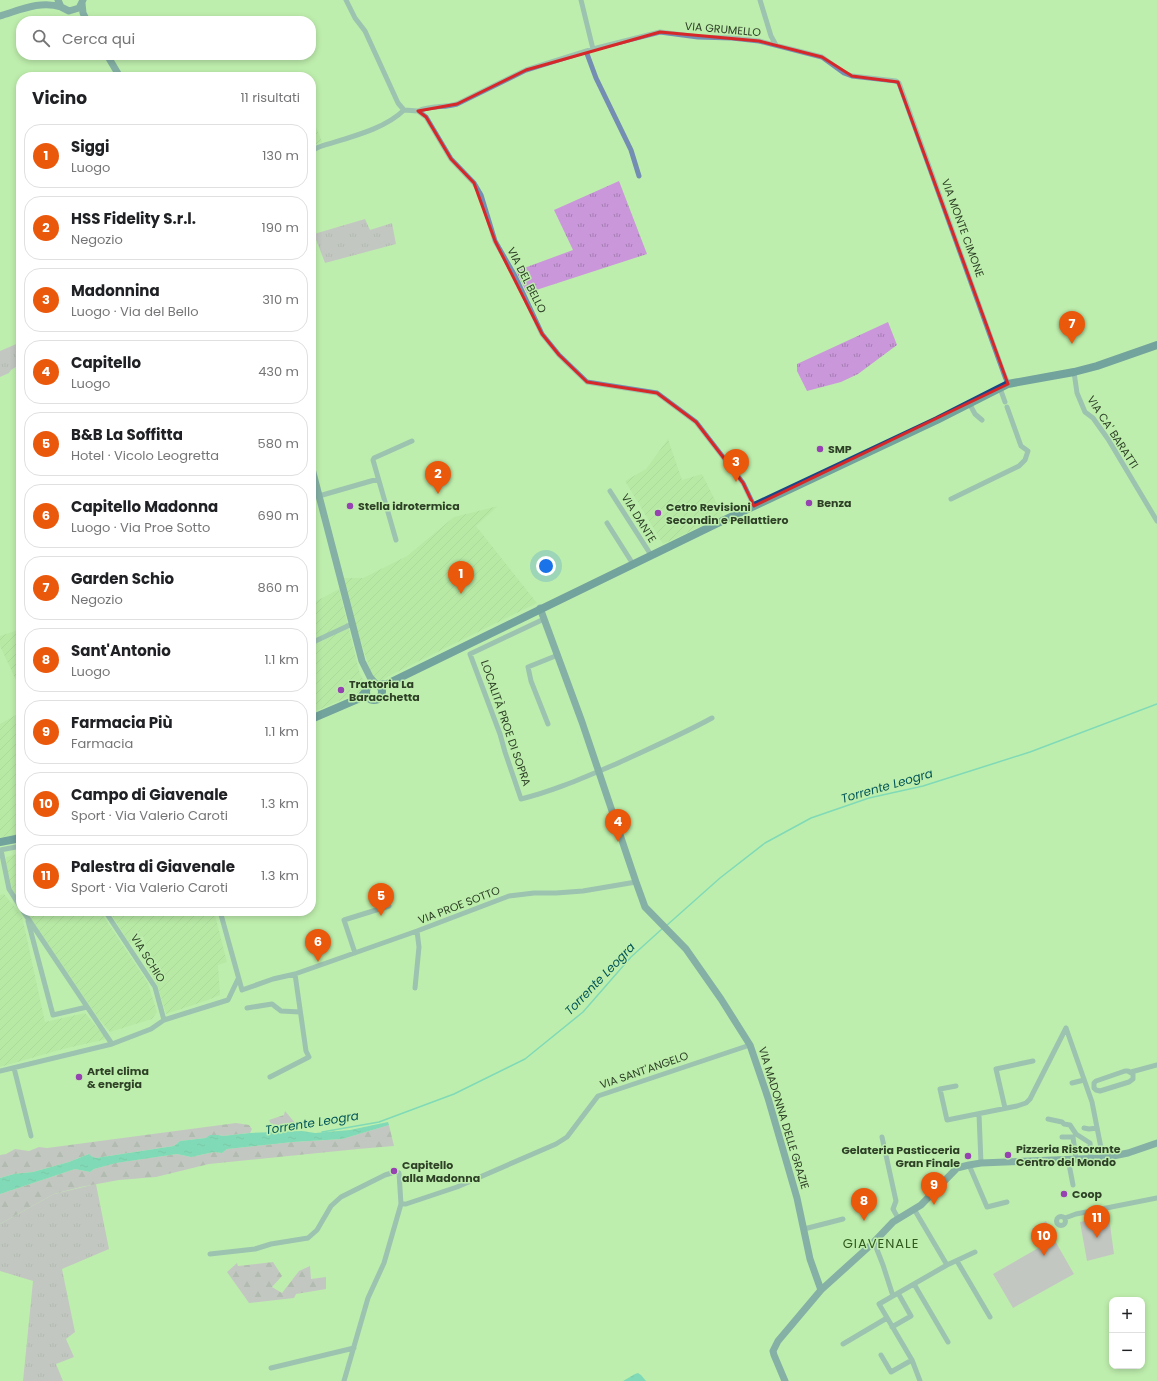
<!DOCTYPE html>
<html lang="it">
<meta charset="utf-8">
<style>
body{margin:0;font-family:Poppins,sans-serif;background:#f6f6f6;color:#202124}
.controls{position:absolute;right:12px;bottom:12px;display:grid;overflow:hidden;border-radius:8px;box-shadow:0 2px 6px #0003}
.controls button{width:36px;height:36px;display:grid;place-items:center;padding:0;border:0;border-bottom:1px solid #e0e0e0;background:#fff;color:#202124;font:20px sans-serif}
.you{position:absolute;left:546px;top:566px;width:14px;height:14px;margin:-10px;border:3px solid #fff;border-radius:50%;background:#1a73e8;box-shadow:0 0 0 6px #1a73e833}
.badge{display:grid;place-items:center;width:26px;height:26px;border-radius:50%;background:#ea580c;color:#fff;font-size:13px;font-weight:700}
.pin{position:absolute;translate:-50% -33px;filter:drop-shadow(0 1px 2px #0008)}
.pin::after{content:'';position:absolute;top:21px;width:14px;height:12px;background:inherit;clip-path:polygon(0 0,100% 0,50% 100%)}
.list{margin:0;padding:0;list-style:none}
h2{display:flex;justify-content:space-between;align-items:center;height:52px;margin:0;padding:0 16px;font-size:17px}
h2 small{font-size:13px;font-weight:400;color:#757577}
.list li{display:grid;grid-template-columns:26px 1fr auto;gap:12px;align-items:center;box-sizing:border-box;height:64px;margin:0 8px 8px;padding:0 8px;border:1px solid #e0e0e0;border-radius:16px}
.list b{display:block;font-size:15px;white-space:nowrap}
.list p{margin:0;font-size:13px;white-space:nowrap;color:#757577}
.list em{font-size:13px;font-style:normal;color:#757577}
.icon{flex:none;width:22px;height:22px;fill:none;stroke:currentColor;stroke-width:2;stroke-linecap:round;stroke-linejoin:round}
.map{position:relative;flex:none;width:1157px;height:1381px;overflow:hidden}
.search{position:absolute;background:#fff;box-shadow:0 2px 6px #0003;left:16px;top:16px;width:300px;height:44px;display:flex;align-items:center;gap:10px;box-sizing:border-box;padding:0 14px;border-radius:16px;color:#757577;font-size:15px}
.panel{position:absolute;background:#fff;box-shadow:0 2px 6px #0003;left:16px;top:72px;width:300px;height:844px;border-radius:16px}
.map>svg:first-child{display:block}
</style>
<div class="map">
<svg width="1157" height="1381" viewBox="0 0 1157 1381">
<defs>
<pattern id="industrial-furrows" width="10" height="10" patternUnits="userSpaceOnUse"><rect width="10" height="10" fill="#afe39b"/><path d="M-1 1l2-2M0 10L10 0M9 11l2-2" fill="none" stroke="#97c486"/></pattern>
<pattern id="grass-tufts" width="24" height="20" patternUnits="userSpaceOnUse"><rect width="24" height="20" fill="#ca97db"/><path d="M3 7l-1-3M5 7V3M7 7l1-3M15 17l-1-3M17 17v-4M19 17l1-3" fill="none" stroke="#a47db2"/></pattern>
<pattern id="forest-firs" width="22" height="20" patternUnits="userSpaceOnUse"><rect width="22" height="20" fill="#ca97db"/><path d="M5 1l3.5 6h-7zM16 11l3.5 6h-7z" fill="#a47db2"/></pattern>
<pattern id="water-ripples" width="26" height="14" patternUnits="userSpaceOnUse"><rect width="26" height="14" fill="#35c0c3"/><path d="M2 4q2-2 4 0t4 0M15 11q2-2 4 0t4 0" fill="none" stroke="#2d9e9e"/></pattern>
</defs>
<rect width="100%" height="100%" fill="#beeead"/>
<path fill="url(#industrial-furrows)" d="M311,114L322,142L311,146Z
M668,439L682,480L702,474L723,516L663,544L625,481L646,469Z
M498,506L476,526L537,603L393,674L375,685L356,627L343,578H363L407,556L454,517Z
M339,589L360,674L369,688L311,713V604Z
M21,629V691L0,646V636Z
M21,712V835L0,837V724Z
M21,853V904L13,892L7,875L6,857Z
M4,894L22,916L45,1022L85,1013L107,1039L63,1049L0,1067V895Z
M26,911H100L148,983L157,1012L152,1019L110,1032L98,1018Z
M109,911H214L227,962L218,965L220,995L208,1000L166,1014L157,984L146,966L150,963L143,936L130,944Z"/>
<path fill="url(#grass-tufts)" d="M619,181L647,254L527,293L516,271L573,250L554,210Z
M365,219L370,230L392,223L396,244L325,263L314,234Z
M888,322L897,345L858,374L841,382L807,391L797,371V364Z
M21,342V364L11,370L9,373L0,377V351Z
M96,1184L109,1249L62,1269L75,1332L66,1339L74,1357L56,1364L63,1381H23L33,1281L0,1271V1224L54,1194Z"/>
<path fill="url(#forest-firs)" d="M285,1111L296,1124C288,1128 280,1125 271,1124L269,1120L284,1115Z
M236,1123L249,1125L252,1129L250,1133L223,1136L218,1135L206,1138L180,1141L174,1146L96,1158L90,1156L89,1154L69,1162L33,1172L14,1174L0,1178V1155L6,1154L15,1149L29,1151L39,1147L47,1148Z
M389,1125L394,1146L358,1149L209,1164L156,1177L119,1180L81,1187L54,1194L0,1224V1194L75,1169L90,1172L94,1169L115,1163L177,1154L191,1157L214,1152L222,1153L227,1149L255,1146L293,1142L342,1139Z
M273,1262L282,1276L272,1287L282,1293L299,1271L310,1266L311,1279L326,1277V1289L296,1294L294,1298L249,1303L227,1272L237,1263L238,1266Z"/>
<path fill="#ca97db" d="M1109,1217L1114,1254L1087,1261L1080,1222Z
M1046,1221L1050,1228L1036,1235L1032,1229Z
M1054,1239L1074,1274L1013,1308L993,1274Z"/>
<path fill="url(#water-ripples)" d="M388,1122L389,1125L342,1139L293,1142L255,1146L227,1149L222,1153L214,1152L191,1157L177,1154L116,1163L94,1169L90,1172L75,1169L0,1194V1178L14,1174L33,1172L69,1162L89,1154L91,1156L96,1158L174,1146L180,1141L206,1138L210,1135H218L223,1136L250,1133L302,1131L315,1133L350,1130Z
M638,1373L641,1375L646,1381H623L635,1374Z"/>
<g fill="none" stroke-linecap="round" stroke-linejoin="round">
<path stroke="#35c0c3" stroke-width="1.5" d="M666,926L720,878L765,843L811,818L869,798L923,786L1030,752L1157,704
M322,1132L379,1122L454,1094L525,1059L583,1012L631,957L663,928"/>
<path stroke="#738db3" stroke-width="5" d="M346,0L355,18L365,31L398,103L404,110L418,111L426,117L451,159L474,183L481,195L495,241L515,276L542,334L559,355L587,382L657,393L696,422L743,483L754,506
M581,0L593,49
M760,0L771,36L776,45
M586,51L596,78L631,150L639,176
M418,111C431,105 444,108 457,104L526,70L593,49L660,32L698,37L732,38L759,41L822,57L844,73L852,76L896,81L899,83L1004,374L1008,384
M311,151L319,147C346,138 384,130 404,110
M1074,372L1077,393L1085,412L1093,418L1108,439L1157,521
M1000,388L1005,402
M969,403L975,414L982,420
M610,491L651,555
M319,496L378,479
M951,499L1019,466L1025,460L1028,451L1021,446L1007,407
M607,523L633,564
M396,540L373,460L374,458L412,441
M544,619L470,654L500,734L505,752L521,799C554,791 585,777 616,764C648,749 681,735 712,718
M311,643L352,624
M548,724L531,681L528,667L558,655
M0,850L21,846
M1,850L9,889L21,908
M23,911L112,1044
M105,911L155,987L164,1020
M220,911L242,990L273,979L295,974L417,931L509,896L534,893H556L583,891L636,882
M28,921L53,1015L87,1007
M355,953L344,920L389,906
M415,988L419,947L417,931
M247,1008L272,1004L281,1011L300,1012
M1066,1028L1092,1102L1103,1158
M14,1068L31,1136
M0,1071L112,1044L151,1029L164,1020L228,1000L238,979
M1125,1071H1128L1133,1074V1079L1129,1082L1100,1091L1096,1090L1094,1088V1083L1096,1081Z
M1131,1072L1157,1065
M270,1077L309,1057L306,1051L295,974
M1072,1083L1084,1080
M956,1086L940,1089L947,1120L1017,1106L1026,1103L1030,1099L1066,1028
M1005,1108L996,1069L1033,1061
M979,1114L981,1163
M1048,1119L1062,1122L1064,1124L1070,1125L1076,1134L1090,1143L1091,1158
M1084,1128L1089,1129L1097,1128
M882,1137L896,1201L893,1209L898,1218
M1062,1137H1073L1076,1159
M1068,1159L1073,1185
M969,1165L987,1207L1007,1202
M914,1209L947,1265
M1056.5 1221a4.5 4.5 0 1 1 9 0a4.5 4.5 0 1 1-9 0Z
M1065,1218L1076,1214L1157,1198
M804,1229L843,1219
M874,1242L883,1265L893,1296
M210,1254L255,1249L271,1244L308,1238L317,1230L331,1206L341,1197L385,1175L395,1172L399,1173L401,1204
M957,1261L990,1317
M914,1284L948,1342
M892,1327L911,1316L898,1293
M843,1344L887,1318
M881,1355L891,1372L912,1360
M271,1368L354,1348
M344,1381L368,1298L384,1263L401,1204H406L457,1187L556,1144L567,1137L598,1096L750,1045
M920,1381L912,1360L879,1304L947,1265L975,1252"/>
<path stroke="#40659b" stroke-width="7" d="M58,0L61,7L69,11L79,8L83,0
M82,3L83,13L87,21
M0,16C20,10 41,0 61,7
M107,55L120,77
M311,465L362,661L370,677L375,683
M540,608L582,722L636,882L645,907L686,949L721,999L750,1045L768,1098L797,1198L810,1259L821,1290
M785,1381L774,1355L773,1351L778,1341L821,1290L874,1242L893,1222L921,1205L957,1168L969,1165L981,1163L1103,1158L1128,1153L1157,1143"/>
<path stroke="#184789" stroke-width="8" d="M366 692a8 8 0 1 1 16 0a8 8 0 1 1-16 0Z
M379,685L387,684L718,523L937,420L1000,388L1008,384L1074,372L1097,366L1157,345
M311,719L360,698L365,692
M0,842L21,838"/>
</g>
<path d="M0 0H1157V1381H0ZM660,32L759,41L822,57L852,76L898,82L1008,384L754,506L743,483L696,422L657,393L587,382L559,355L542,334L495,241L474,183L451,159L426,117L418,111L457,104L526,70Z" fill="#beeead" fill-opacity=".55" fill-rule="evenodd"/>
<path fill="none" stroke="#d62828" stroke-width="3" stroke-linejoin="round" d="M660,32L759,41L822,57L852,76L898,82L1008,384L754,506L743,483L696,422L657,393L587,382L559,355L542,334L495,241L474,183L451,159L426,117L418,111L457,104L526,70Z"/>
<g fill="#9642b0" stroke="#beeead" stroke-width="1.5">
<circle cx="820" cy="449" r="4"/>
<circle cx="809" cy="503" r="4"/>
<circle cx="350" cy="506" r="4"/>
<circle cx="658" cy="513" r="4"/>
<circle cx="341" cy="690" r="4"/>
<circle cx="79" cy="1077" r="4"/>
<circle cx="1008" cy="1155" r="4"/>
<circle cx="968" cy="1156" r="4"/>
<circle cx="394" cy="1171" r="4"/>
<circle cx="1064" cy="1194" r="4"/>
</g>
<g text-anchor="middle" stroke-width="3" stroke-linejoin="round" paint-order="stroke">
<g font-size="11" fill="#2e4127" stroke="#beeead">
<text transform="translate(723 29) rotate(5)" y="4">VIA GRUMELLO</text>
<text transform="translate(963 228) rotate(70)" y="4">VIA MONTE CIMONE</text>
<text transform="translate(527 280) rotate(63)" y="4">VIA DEL BELLO</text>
<text transform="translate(1113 432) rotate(57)" y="4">VIA CA' BARATTI</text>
<text transform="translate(639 518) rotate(58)" y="4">VIA DANTE</text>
<text transform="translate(506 723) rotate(71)" y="4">LOCALITÀ PROE DI SOPRA</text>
<text transform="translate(459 905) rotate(-21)" y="4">VIA PROE SOTTO</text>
<text transform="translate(148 958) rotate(58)" y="4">VIA SCHIO</text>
<text transform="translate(644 1070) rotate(-19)" y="4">VIA SANT'ANGELO</text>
<text transform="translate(784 1118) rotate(73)" y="4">VIA MADONNA DELLE GRAZIE</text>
</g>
<g font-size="11" font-weight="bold" fill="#2e4127" stroke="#beeead" text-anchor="start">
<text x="828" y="453">SMP</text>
<text x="817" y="507">Benza</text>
<text x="358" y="510">Stella idrotermica</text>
<text x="666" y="511">Cetro Revisioni<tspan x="666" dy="13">Secondin e Pellattiero</tspan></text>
<text x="349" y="688">Trattoria La<tspan x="349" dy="13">Baracchetta</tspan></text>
<text x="87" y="1075">Artel clima<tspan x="87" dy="13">&amp; energia</tspan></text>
<text x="1016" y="1153">Pizzeria Ristorante<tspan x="1016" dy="13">Centro del Mondo</tspan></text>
<text x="960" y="1154" text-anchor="end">Gelateria Pasticceria<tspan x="960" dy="13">Gran Finale</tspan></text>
<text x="402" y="1169">Capitello<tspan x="402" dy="13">alla Madonna</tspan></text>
<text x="1072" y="1198">Coop</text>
</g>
<g font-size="12" font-style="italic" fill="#025557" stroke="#beeead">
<text transform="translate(887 786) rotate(-16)" y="4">Torrente Leogra</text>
<text transform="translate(600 979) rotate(-46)" y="4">Torrente Leogra</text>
<text transform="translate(312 1123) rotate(-9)" y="4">Torrente Leogra</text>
</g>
<g font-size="13" letter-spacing="1" fill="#315a1f" stroke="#beeead">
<text x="881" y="1248">GIAVENALE</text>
</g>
</g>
</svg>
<div class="controls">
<button>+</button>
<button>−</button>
</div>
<div class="you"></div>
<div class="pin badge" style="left:461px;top:594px">1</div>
<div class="pin badge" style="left:438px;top:494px">2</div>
<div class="pin badge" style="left:736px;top:482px">3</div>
<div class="pin badge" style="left:618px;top:842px">4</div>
<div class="pin badge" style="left:381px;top:916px">5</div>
<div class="pin badge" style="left:318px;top:962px">6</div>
<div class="pin badge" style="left:1072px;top:344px">7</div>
<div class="pin badge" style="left:864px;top:1221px">8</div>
<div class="pin badge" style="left:934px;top:1205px">9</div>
<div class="pin badge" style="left:1044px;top:1256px">10</div>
<div class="pin badge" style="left:1097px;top:1238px">11</div>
<div class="search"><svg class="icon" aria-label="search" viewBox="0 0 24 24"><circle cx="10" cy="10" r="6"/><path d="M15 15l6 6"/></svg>Cerca qui</div>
<section class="panel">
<h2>Vicino<small>11 risultati</small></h2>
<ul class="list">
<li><span class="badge">1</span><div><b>Siggi</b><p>Luogo</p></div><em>130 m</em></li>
<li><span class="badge">2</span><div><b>HSS Fidelity S.r.l.</b><p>Negozio</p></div><em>190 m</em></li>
<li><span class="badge">3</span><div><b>Madonnina</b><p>Luogo · Via del Bello</p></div><em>310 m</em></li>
<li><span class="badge">4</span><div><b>Capitello</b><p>Luogo</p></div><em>430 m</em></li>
<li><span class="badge">5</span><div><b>B&amp;B La Soffitta</b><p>Hotel · Vicolo Leogretta</p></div><em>580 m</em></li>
<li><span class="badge">6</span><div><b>Capitello Madonna</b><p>Luogo · Via Proe Sotto</p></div><em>690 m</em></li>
<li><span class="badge">7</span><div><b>Garden Schio</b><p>Negozio</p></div><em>860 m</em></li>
<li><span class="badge">8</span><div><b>Sant'Antonio</b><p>Luogo</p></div><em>1.1 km</em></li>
<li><span class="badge">9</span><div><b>Farmacia Più</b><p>Farmacia</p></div><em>1.1 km</em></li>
<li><span class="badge">10</span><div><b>Campo di Giavenale</b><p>Sport · Via Valerio Caroti</p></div><em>1.3 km</em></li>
<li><span class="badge">11</span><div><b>Palestra di Giavenale</b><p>Sport · Via Valerio Caroti</p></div><em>1.3 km</em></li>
</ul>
</section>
</div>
